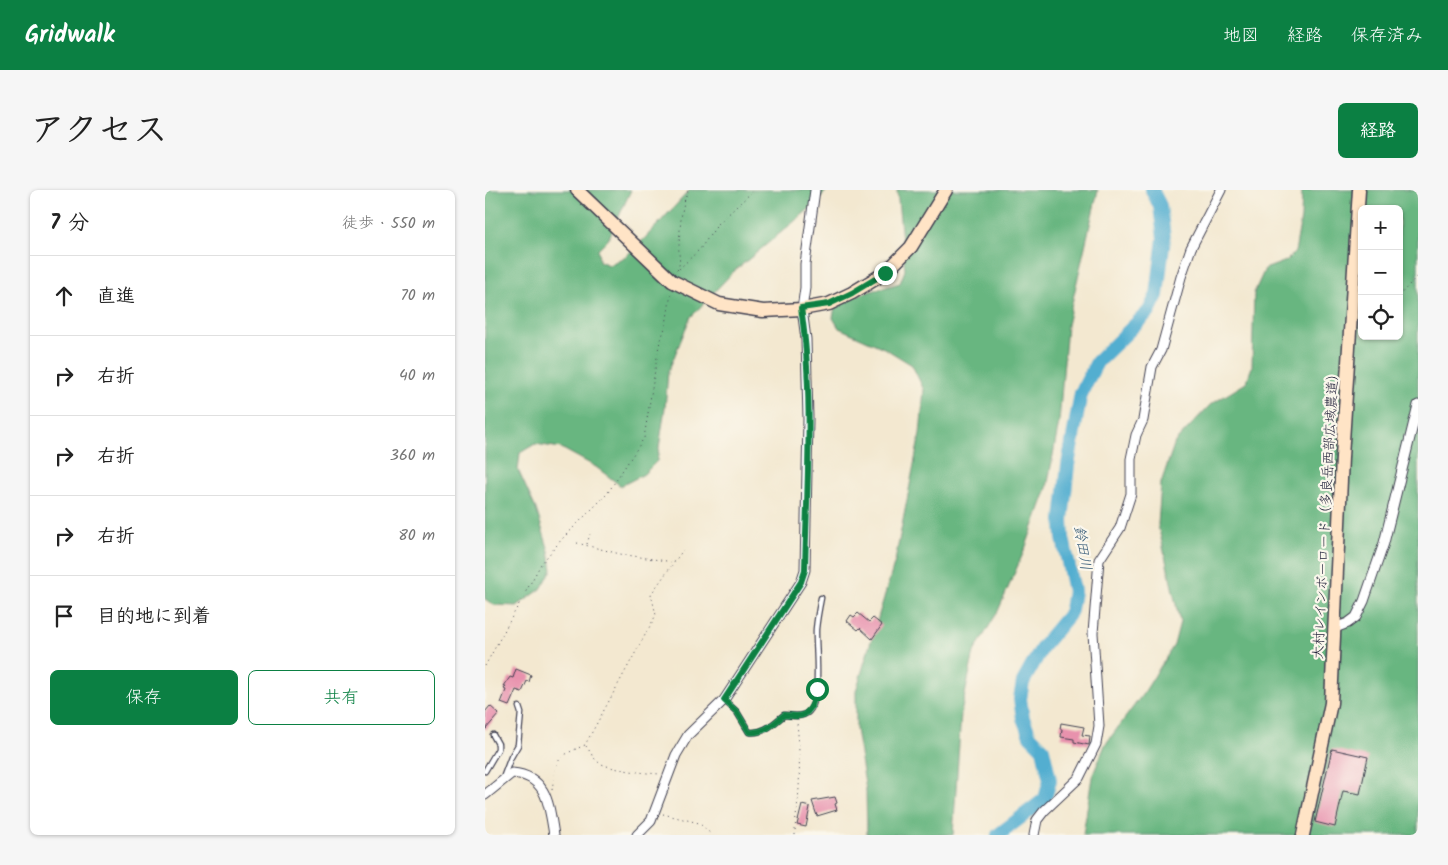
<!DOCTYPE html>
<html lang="ja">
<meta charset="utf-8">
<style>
body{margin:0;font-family:Kalam,"Klee One",sans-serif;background:#f6f6f6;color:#222}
.controls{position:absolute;right:15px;top:15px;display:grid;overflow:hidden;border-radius:8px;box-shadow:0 1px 4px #0004}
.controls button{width:45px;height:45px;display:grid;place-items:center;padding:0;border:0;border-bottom:1px solid #e0e0e0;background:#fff;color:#222;font:25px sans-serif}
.stop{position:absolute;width:15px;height:15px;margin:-11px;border:4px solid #0b8043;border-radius:50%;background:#fff}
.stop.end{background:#0b8043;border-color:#fff;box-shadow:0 1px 5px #0008}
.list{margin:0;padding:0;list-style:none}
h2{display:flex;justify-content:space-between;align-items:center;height:65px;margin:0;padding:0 20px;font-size:21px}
h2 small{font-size:16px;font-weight:400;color:#767676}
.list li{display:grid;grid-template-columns:32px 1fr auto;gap:15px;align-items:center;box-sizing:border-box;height:80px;padding:0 20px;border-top:1px solid #e0e0e0}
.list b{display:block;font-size:19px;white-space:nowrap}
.list em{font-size:16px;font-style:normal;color:#767676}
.actions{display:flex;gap:10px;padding:15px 20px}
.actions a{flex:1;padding:11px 0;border:1px solid #0b8043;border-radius:8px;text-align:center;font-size:18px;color:#0b8043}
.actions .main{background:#0b8043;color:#fff}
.icon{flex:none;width:28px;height:28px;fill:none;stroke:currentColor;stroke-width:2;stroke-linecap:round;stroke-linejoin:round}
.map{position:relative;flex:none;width:933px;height:645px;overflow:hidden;border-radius:8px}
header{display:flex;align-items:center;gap:30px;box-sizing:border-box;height:70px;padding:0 25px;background:#0b8043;color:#fff}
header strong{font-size:24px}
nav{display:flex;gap:28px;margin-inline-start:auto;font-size:18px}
.intro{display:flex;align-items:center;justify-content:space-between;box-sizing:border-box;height:120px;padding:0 30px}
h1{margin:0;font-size:35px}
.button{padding:12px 22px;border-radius:8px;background:#0b8043;color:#fff;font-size:18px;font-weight:700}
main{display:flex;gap:30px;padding:0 30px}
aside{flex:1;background:#fff;border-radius:8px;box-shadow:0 1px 4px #0004}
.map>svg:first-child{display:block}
</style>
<header>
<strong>Gridwalk</strong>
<nav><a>地図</a><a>経路</a><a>保存済み</a></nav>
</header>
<div class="intro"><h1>アクセス</h1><a class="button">経路</a></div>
<main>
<aside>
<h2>7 分<small>徒歩 · 550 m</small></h2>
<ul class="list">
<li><svg class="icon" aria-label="ahead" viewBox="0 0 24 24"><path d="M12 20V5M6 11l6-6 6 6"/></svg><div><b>直進</b></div><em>70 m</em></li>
<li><svg class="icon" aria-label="right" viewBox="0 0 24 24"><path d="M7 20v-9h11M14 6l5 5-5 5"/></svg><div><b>右折</b></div><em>40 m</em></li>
<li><svg class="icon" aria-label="right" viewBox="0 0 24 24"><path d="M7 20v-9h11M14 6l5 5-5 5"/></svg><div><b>右折</b></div><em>360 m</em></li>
<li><svg class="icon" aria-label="right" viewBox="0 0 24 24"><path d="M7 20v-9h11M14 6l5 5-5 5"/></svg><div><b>右折</b></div><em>80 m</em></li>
<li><svg class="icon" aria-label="arrive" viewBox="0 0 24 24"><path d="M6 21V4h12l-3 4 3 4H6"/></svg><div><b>目的地に到着</b></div></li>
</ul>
<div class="actions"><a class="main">保存</a><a>共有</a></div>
</aside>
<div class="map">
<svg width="933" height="645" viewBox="0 0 933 645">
<rect width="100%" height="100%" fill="#fbf7ec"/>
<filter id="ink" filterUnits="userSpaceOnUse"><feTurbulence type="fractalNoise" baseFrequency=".02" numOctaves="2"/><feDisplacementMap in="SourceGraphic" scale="10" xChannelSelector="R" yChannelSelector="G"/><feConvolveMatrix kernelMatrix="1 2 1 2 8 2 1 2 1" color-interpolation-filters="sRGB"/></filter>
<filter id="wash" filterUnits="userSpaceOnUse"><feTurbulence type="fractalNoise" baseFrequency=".0096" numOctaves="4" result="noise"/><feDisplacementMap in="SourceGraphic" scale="20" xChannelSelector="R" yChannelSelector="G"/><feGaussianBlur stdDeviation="1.12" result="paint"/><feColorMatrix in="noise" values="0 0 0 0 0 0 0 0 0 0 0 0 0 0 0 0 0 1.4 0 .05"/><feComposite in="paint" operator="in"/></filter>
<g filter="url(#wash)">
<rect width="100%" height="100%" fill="#f3e8d0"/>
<path fill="#68b680" stroke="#456c5e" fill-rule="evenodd" d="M0,0H146L123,50L113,60L114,71L124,75L141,66L160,48L205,0H342L328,16L247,83L205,128L183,182L180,218L172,271L159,284L136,296L111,277L76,258L50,254L35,263L33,280L51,319L64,361L67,380L56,399L32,416L9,415L0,409Z
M412,0H613L582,135L574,232L562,298L540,359L513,421L489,462L476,523L468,645H382L381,600L371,539V501L410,371L435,244L439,200L427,175L401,159L354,138L348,128L351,111L415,93L420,80Z
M817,0H933V645H598L607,587L620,555L660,501L689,455L695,432L673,335L676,293L690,252L725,215L761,193L767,177L769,103L780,79L801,71L810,62L816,28ZM877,19H914V146H877Z"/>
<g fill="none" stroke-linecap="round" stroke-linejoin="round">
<path stroke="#52aed0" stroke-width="14" d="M513,645L560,609L565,590L558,559L545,546L538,528L535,509L538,492L558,456L583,426L586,420L589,401L578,348L577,330L583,275L596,203L612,172L664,121L672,105L679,48L675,16L667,0"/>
</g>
<g id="blocks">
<path fill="#e892ad" d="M373,423L384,432L388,428L397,435L387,449L375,438L373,440L362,431L366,425L369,427Z
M31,479L46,485L44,492L42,491L37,502L31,500L24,516L16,513L21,500L19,499L21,496H19L25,487L28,488Z
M5,516L14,524L0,540V522Z
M576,533L599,537L597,545L605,546L604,555L589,552V549L576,547L577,539H575Z
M847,559L883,567L875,604L858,601L850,637L830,632Z
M350,607L352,613L350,614L352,620L332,626L327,611Z
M317,615L325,617L321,637L312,635Z"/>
</g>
</g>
<g filter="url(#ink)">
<use href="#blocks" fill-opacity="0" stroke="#414051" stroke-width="1"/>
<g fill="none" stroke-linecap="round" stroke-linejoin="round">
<g stroke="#414051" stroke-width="7">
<path id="lane" d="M239,510L252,522L264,542C279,544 288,534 299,525C306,525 315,528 322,523C338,511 330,458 331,439C332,429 334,418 336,408
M0,581L13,559V554L8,545
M18,588L26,567L33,555L36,523L34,517"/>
</g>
<g stroke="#414051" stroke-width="11">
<path id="street" d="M850,438L863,433L871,427L879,411L899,353L933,215
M0,605L27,583C63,586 64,616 69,645
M152,645L166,631L191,565L203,545L239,510L316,392L320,380L323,229L321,149L317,119L320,98V74L330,0
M549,645L552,630L559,621L594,588L611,554L614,536L608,443L614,370L635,338L646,304V269L651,245L658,230L667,177L676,160L696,87L706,58L736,0"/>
</g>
<g stroke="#414051" stroke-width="15">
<path id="secondary" d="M92,0L187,91L234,114L278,121L317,119L344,114L367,103L400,83L426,57L461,0
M818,645L846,513L857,267L874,0"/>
</g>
<path stroke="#414051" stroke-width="1" stroke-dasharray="1 4" stroke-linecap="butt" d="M194,79L215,59L233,34L269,0
M192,80C197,72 193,65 194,56C195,38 196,17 203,0
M914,106L933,85
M92,353L135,364L188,372
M102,354L105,344
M0,476L56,374L77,349L122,304L159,248L174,155L181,135L186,103
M101,556C105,561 108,568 113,572C125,580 160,583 175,584
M67,600C72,568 70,568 100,555L171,425L166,404L198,360
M178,624L214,633L227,645
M310,645C310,629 313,614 314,598C315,576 314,554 312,532"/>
<use href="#lane" stroke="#fff" stroke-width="4.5"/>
<use href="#street" stroke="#fff" stroke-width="9"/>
<use href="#secondary" stroke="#ffe4c6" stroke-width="12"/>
</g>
</g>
<g fill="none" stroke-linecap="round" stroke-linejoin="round" filter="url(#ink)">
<path stroke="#0b8043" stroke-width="6" d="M332,499C329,510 326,527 311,526C307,526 303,525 299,525C288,534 279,544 264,542L252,522L239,510L316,392L320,380C322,293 329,204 316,118L344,114L367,103L400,83"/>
</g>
<g text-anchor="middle" stroke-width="4.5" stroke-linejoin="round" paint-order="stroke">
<g font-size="14" fill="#22223b" stroke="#fbf7ec">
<text transform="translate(840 323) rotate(-87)" y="5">大村レインボーロード（多良岳西部広域農道）</text>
</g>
<g font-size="15" font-style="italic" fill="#355a77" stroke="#fbf7ec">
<text transform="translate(598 358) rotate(81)" y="5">鈴田川</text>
</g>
</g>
</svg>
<div class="controls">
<button>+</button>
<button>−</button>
<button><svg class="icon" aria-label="locate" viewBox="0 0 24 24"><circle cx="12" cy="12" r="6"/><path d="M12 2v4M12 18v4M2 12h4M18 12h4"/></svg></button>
</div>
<div class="stop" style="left:332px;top:499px"></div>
<div class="stop end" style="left:400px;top:83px"></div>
</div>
</main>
